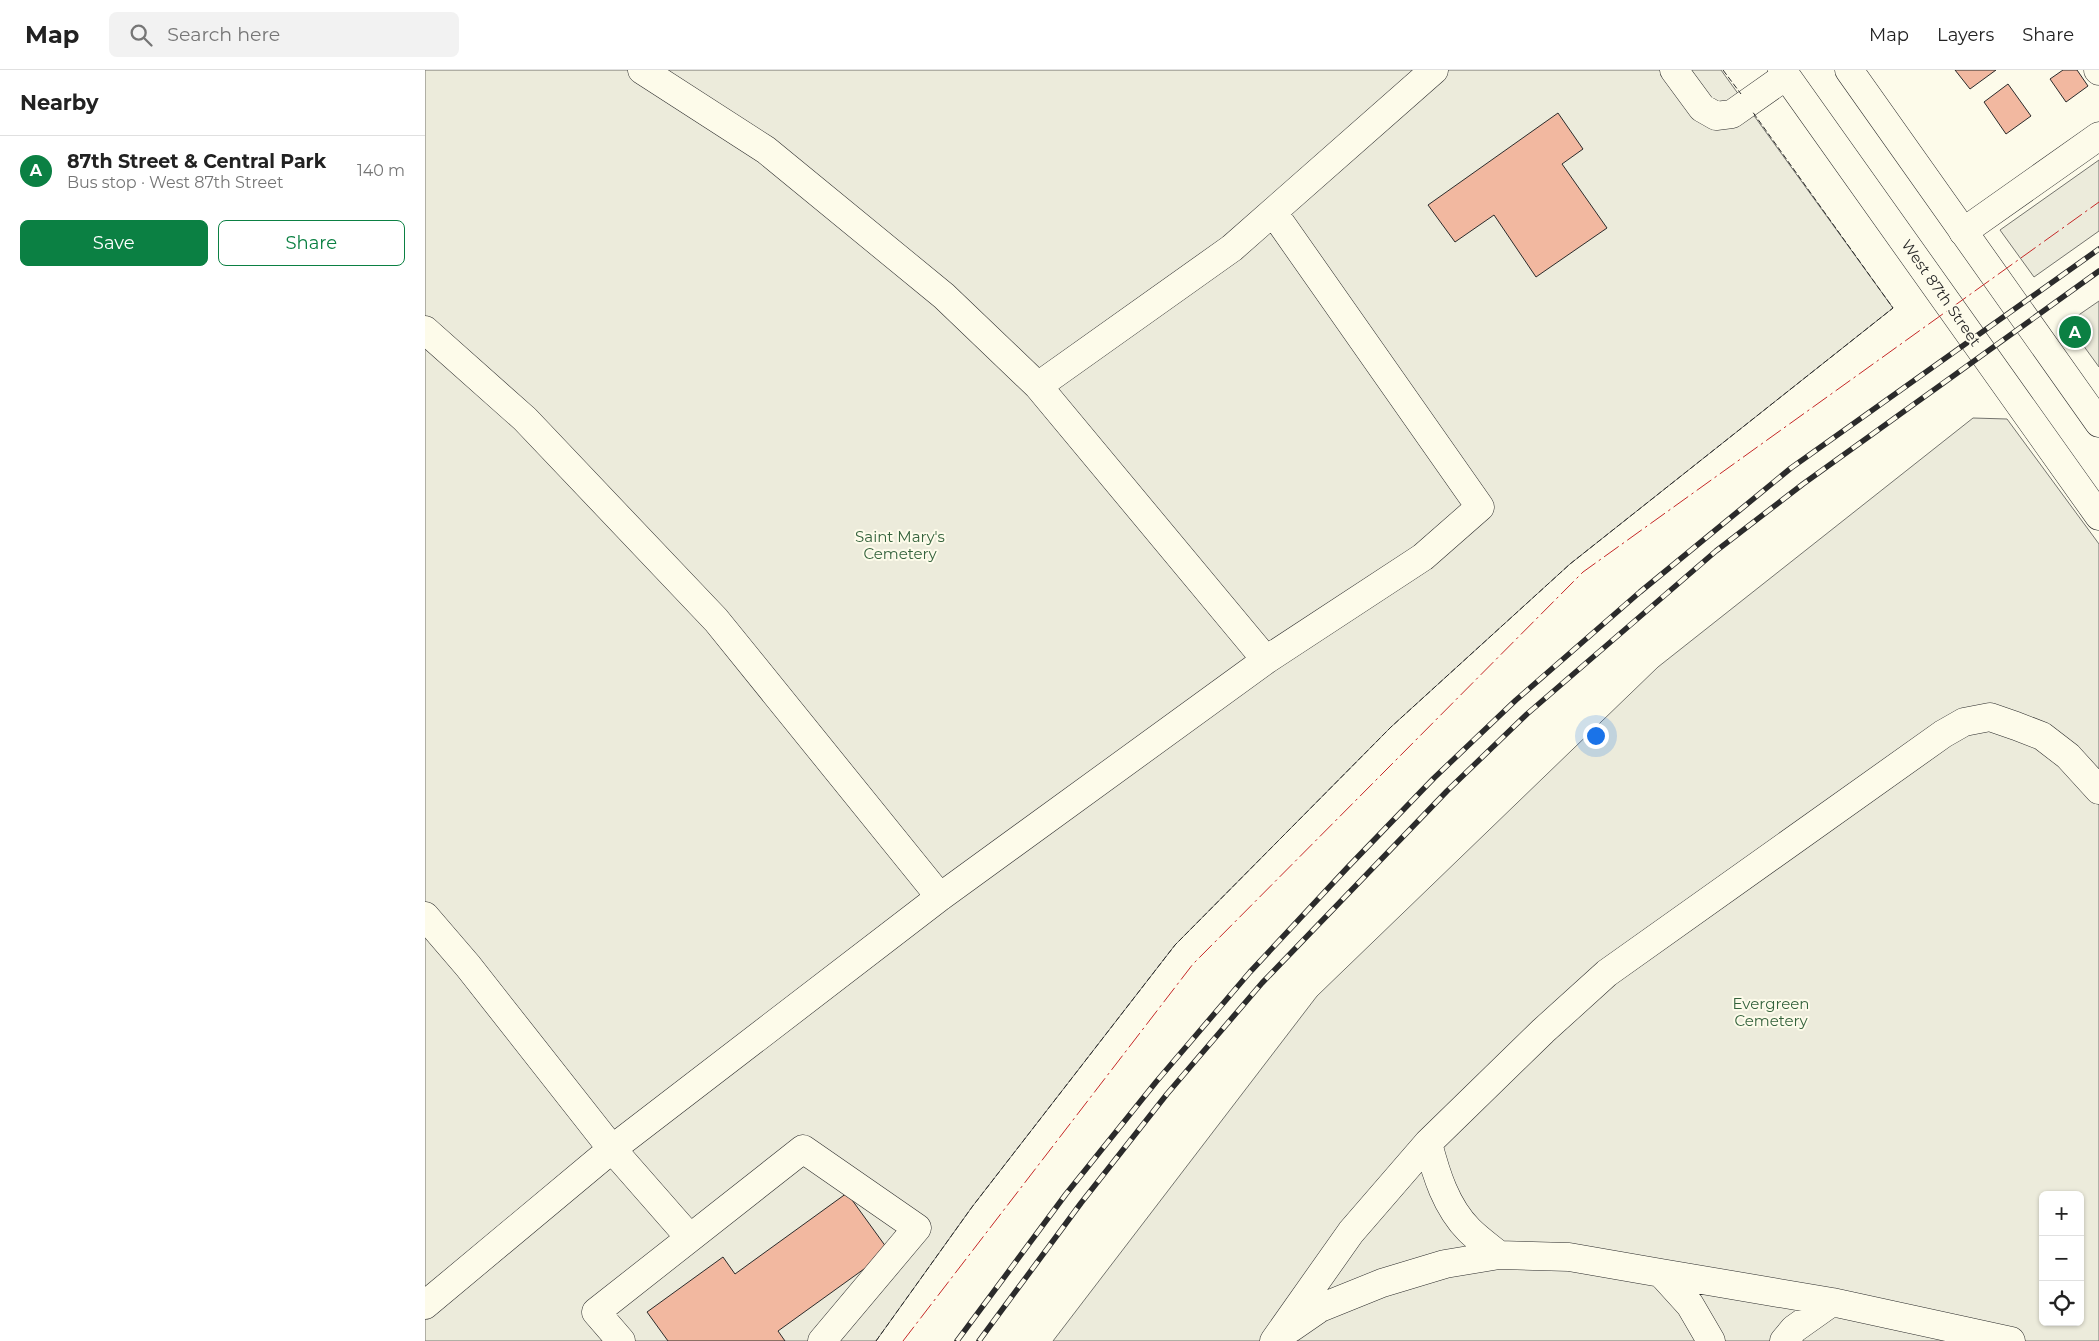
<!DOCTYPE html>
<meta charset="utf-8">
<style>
body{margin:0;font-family:Montserrat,sans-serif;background:#f2f2f2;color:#222}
.controls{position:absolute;right:15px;bottom:15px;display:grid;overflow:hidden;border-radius:8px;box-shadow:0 1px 4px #0004}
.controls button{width:45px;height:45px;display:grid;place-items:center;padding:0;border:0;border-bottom:1px solid #e0e0e0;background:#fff;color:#222;font:25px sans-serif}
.you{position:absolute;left:1170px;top:665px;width:18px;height:18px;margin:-12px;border:4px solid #fff;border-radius:50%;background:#1a73e8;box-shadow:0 0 0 8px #1a73e833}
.badge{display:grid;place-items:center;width:32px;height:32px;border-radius:50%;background:#0b8043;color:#fff;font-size:16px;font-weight:700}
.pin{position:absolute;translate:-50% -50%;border:2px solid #fff;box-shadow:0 1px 5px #0006}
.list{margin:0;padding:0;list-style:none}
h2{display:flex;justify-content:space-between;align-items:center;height:65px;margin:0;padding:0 20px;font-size:21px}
h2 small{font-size:16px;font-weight:400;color:#767676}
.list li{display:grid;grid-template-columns:32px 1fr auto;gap:15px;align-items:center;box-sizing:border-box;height:70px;padding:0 20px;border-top:1px solid #e0e0e0}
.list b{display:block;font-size:19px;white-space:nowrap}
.list p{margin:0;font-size:16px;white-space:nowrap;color:#767676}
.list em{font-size:16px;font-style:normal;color:#767676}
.actions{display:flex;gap:10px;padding:15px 20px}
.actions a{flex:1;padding:11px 0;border:1px solid #0b8043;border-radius:8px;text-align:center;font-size:18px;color:#0b8043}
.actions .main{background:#0b8043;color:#fff}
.icon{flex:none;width:28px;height:28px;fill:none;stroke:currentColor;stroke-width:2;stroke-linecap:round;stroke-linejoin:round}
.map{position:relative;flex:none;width:1674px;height:1271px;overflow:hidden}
header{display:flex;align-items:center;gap:30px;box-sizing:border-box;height:70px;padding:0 25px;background:#fff;border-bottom:1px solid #e0e0e0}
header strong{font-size:24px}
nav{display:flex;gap:28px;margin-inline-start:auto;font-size:18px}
.search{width:350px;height:45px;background:#f2f2f2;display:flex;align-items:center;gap:12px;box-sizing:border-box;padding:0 18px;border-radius:8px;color:#767676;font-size:19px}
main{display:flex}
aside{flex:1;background:#fff}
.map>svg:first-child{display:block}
</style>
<header>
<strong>Map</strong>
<div class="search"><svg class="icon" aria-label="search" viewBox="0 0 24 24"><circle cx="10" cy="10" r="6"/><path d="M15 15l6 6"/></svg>Search here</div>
<nav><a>Map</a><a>Layers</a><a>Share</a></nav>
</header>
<main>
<aside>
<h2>Nearby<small></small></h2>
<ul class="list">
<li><span class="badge">A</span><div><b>87th Street &amp; Central Park</b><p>Bus stop · West 87th Street</p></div><em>140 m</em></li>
</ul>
<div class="actions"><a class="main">Save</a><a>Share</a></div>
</aside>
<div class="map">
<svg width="1674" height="1271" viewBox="0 0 1674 1271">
<rect width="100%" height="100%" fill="#fdfbea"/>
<path fill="#ecebdb" stroke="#74746e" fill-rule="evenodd" d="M0,0H1296L1468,238L1145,494L966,657L750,875L547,1137L451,1271H0Z
M1674,90V161L1609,207L1575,160Z
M1674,231V297L1642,253Z
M1548,348L1582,349L1674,474V1271H628L892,926L1233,597ZM1618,1125H1655V1252H1618Z"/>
<path fill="#f2b8a0" stroke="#2b2b2b" d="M1530,0H1571L1545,19Z
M1638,0H1652L1663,16L1641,32L1625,9Z
M1583,14L1606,46L1581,64L1559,32Z
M1133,43L1158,79L1137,94L1182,158L1111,207L1069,145L1030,172L1003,135Z
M422,1123L464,1181L353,1261L360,1271H243L222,1242L298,1187L310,1204Z"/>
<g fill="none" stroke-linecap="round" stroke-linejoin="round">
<g stroke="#2b2b2b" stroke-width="29">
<path id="minor" d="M217,0L341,80L519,226L613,316L841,590
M1249,0L1277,38L1291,46L1307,44L1361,6
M1673,0L1674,1
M1538,162L1674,66
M0,260L100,349L291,550L515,827
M613,316L807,178L1009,0
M0,846L43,896L187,1079L265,1168
M1003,1073C1011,1104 1021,1137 1044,1160C1053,1169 1064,1177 1074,1185
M1236,1203L1265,1235L1286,1271
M0,1235L187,1079L515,827L841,590L998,487L1055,437L848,142
M866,1258L895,1238L957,1213L1020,1194L1074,1185L1144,1187L1236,1203L1407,1232L1586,1271
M196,1271L171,1242L378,1079L492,1158L397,1271
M849,1271L926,1162L1003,1073L1118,961L1182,903L1518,664L1539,652L1565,647L1591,656L1617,666L1643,686L1674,720
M1359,1271L1369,1259L1407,1232"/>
</g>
<g stroke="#2b2b2b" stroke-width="29">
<path id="major" d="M1357,0L1674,446
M1424,0L1674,353"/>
</g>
<use href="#minor" stroke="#fdfbea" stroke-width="28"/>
<use href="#major" stroke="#fdfbea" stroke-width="28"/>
<g stroke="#2b2b2b" stroke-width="5.5">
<path id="rail" d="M532,1271L641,1124L731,1012L825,902L923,797L1009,708L1091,630L1215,522L1366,398L1674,179
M554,1271L656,1133L742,1024L837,913L1022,721L1102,644L1291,481L1378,414L1674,201"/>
</g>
<use href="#rail" stroke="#fdfbea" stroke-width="4" stroke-dasharray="11" stroke-linecap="butt"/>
<path stroke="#2b2b2b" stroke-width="1" stroke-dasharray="6 2.5" stroke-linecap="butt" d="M1298,0L1316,24
M451,1271L547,1137L750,875L966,657L1145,494L1468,238L1327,41"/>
<path stroke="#c62828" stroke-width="1" stroke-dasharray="18 4 2.5 4" stroke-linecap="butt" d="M478,1271L768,894L1158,502L1674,132"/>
</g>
<g text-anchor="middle" stroke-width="4" stroke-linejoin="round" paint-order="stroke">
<g font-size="15" fill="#2b2b2b" stroke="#fdfbea">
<text transform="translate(1516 223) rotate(55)" y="5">West 87th Street</text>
</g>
<g font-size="15" fill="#34623c" stroke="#fdfbea">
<text x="475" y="472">Saint Mary's<tspan x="475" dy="17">Cemetery</tspan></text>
<text x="1346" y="939">Evergreen<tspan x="1346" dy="17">Cemetery</tspan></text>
</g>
</g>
</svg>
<div class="controls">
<button>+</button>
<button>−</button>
<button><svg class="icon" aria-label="locate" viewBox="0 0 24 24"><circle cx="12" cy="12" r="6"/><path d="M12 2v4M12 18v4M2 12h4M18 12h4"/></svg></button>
</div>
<div class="you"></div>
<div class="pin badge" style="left:1650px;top:262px">A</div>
</div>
</main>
